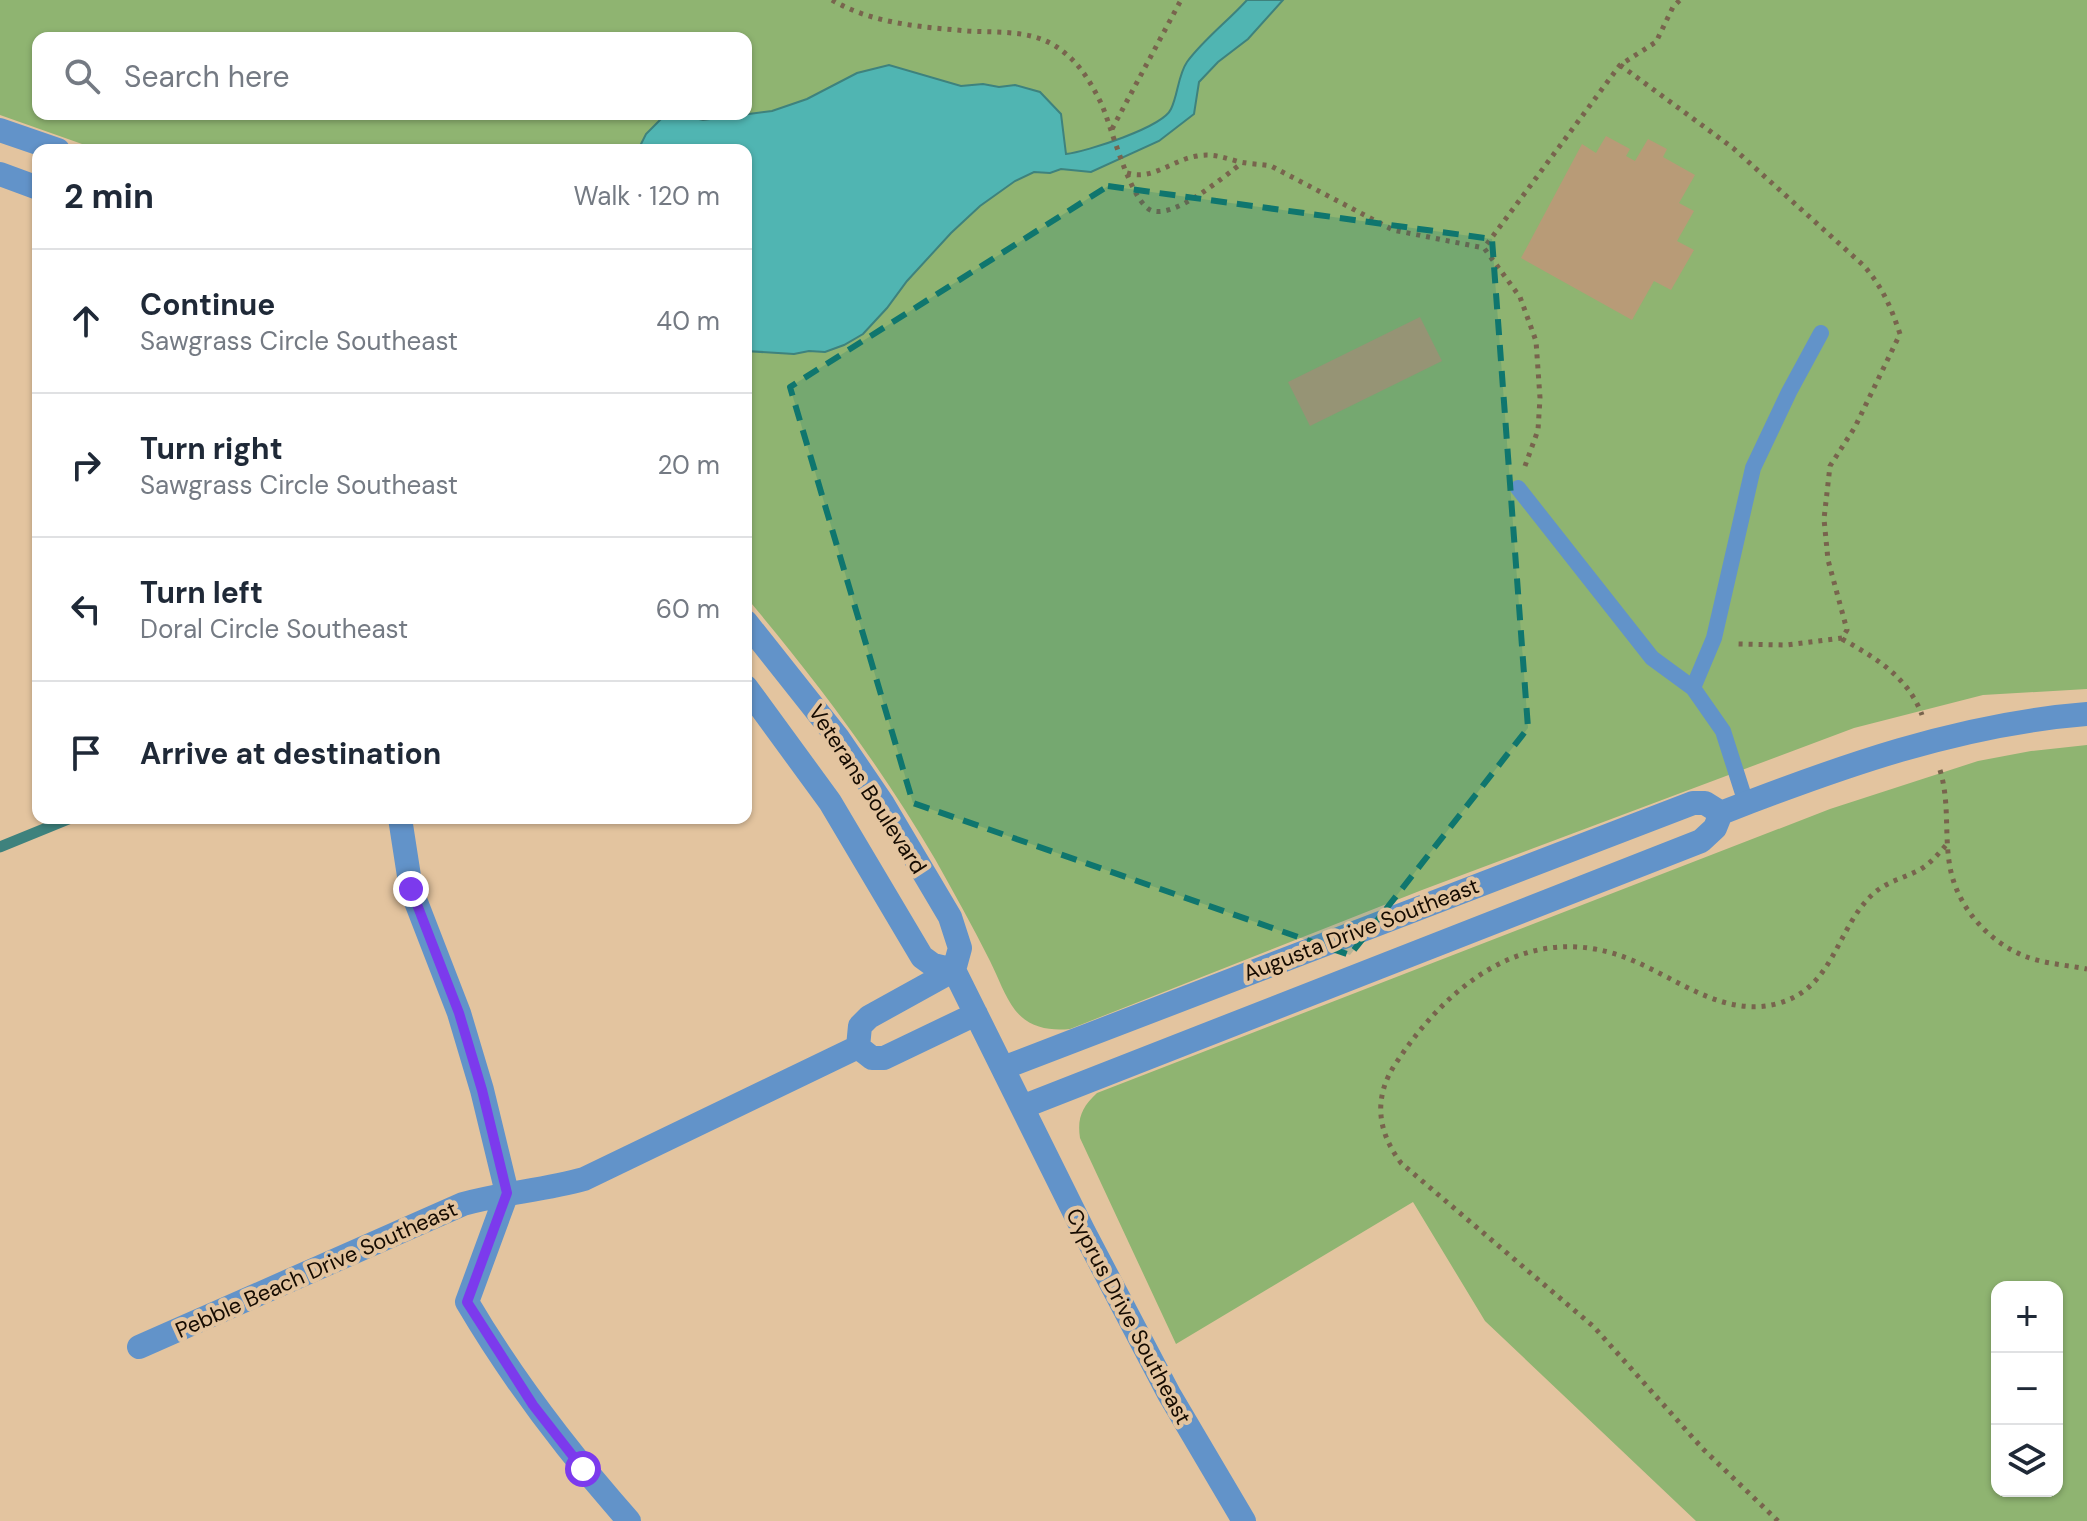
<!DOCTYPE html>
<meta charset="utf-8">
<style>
body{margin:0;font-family:"DM Sans",sans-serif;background:#f6f6f7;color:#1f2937}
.controls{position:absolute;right:24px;bottom:24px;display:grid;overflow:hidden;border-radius:16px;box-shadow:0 2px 6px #0004}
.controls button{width:72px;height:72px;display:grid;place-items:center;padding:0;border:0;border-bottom:2px solid #e0e1e3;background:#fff;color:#1f2937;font:40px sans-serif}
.stop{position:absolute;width:24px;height:24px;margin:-18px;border:6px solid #7c3aed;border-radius:50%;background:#fff}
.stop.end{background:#7c3aed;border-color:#fff;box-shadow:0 2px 8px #0008}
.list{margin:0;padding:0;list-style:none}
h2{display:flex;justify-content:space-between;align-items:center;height:104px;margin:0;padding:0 32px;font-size:34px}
h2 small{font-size:26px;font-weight:400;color:#747a83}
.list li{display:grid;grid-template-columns:52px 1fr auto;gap:24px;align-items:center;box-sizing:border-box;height:144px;padding:0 32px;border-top:2px solid #e0e1e3}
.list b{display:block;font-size:30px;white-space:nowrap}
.list p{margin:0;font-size:26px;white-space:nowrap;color:#747a83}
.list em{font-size:26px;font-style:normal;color:#747a83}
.icon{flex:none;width:44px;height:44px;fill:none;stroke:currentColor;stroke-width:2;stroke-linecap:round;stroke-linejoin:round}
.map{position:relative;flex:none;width:2087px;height:1521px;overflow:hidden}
.search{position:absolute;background:#fff;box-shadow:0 2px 6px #0004;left:32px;top:32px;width:720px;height:88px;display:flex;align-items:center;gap:20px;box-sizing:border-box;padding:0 28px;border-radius:16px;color:#747a83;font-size:30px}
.panel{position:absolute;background:#fff;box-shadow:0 2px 6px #0004;left:32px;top:144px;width:720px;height:680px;border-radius:16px}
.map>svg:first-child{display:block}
</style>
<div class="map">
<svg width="2087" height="1521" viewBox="0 0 2087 1521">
<rect width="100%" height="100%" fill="#e3c49f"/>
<path fill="#8fb471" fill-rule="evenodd" d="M0,0H2087V689L1983,695L1854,728L1422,890L1070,1029C1050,1031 1029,1028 1015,1010C1005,997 998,977 990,961C973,927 954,893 935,859C880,765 816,680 746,597V150H99L0,115ZM38,38H746V114H38Z
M2087,745V1521H1696L1485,1321L1413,1202L1176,1344L1080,1138C1077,1118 1082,1107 1097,1093L1830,809L1978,761L2031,751ZM2057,1287V1491H1997V1287Z"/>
<path fill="#50b5b2" stroke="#3e827d" stroke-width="2" d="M1247,0H1283L1248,39L1218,62L1199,82L1194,114L1159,141L1091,172L1061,169L1050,173L1034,172L1015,181L980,206L951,233L907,281L887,308L863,334L844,345L825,352L809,351L794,354L746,351V150H638L646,134L661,119L682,115L703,120L772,111L807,99L857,73L889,65L961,86L983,84L999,87L1015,85L1040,92L1061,114L1066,154C1086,152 1163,127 1171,109C1178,95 1178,75 1187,62C1203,40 1228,21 1247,0Z"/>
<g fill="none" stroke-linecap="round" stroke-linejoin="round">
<path stroke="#3e827d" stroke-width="11" d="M0,847L71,818"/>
</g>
<path fill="#b89b77" d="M1606,136L1630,149L1626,156L1635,161L1648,139L1667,149L1663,157L1695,175L1679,203L1694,211L1677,241L1694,250L1671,290L1654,281L1632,320L1521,258L1582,144L1596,153Z
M1420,317L1442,361L1310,426L1288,382Z"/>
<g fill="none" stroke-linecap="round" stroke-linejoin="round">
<path stroke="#78644d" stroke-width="5" stroke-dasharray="4 6" stroke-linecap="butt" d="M832,0C873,24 922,27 968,31C1003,33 1038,29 1066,54C1082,67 1092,85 1101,103C1111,124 1131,206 1153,211C1177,217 1223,177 1242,163
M1620,65L1733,148L1863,265C1882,286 1891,307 1900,334L1855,427L1830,466L1824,519L1828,560L1847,630L1842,638L1786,645L1737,644
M1112,129L1181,0
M1127,173C1152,181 1172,160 1197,156C1213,153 1225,158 1240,162C1249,164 1260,164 1271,166L1393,230L1484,248
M1525,466L1538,430L1540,398L1536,341L1520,297L1484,248L1620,65L1656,42L1673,7L1680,0
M1842,639C1876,658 1908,677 1922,715
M1940,770C1950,803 1944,835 1950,867C1957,907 1989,943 2027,957C2046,964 2067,965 2087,969
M1778,1521L1703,1449L1594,1327L1401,1163C1377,1131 1373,1097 1396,1063C1450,981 1533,917 1634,961C1679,980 1724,1017 1776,1004C1835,989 1835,929 1873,894C1887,881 1905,878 1921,869C1932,862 1939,853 1947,844"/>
<path stroke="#6293c9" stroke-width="16" d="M1518,488L1652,658L1693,688L1723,731L1746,803
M1693,688L1714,638L1753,468L1789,392L1821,333"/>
<path stroke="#6293c9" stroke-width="24" d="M0,130L58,150
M0,174L38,188
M746,622L838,738L883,804L950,917L960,948L954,970L1084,1232L1169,1394L1244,1521
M746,687L830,802L922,957L933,965L954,970
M400,818L411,889L459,1013L482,1090L507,1193L467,1302C514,1382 568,1452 629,1521
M858,1047L872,1058H884L976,1014
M858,1047L860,1026L869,1017L954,970
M1003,1068L1693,803H1705L1721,813
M1022,1107L1701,841L1715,828L1721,813C1839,767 1959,724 2087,714
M139,1347L463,1204C503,1193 544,1190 584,1179L858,1047"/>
</g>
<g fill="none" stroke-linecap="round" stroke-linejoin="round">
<path stroke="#7c3aed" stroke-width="10" d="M411,889L459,1013L482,1090L507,1193L467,1302L533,1405L583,1469"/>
</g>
<path fill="#0f766e" fill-opacity="0.2" stroke="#0f766e" stroke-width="6" stroke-dasharray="16 10" stroke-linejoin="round" d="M1108,186L1492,239L1528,728L1350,955L913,803L790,387Z"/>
<g text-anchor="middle" stroke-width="8" stroke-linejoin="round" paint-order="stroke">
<g font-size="22" fill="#150b01" stroke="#e3c49f">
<text transform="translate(868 789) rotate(57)" y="8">Veterans Boulevard</text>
<text transform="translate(1361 929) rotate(-21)" y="8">Augusta Drive Southeast</text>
<text transform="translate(316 1269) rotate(-24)" y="8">Pebble Beach Drive Southeast</text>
<text transform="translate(1129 1316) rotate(62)" y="8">Cyprus Drive Southeast</text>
</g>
</g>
</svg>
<div class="controls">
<button>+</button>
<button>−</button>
<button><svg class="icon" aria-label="layers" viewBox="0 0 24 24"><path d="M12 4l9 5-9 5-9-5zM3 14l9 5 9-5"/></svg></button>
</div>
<div class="stop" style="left:583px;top:1469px"></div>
<div class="stop end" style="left:411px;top:889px"></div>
<div class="search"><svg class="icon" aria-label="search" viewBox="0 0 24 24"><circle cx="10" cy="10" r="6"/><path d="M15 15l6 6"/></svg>Search here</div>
<section class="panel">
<h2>2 min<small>Walk · 120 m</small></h2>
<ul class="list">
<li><svg class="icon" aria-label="ahead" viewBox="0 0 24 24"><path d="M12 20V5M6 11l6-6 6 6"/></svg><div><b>Continue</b><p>Sawgrass Circle Southeast</p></div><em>40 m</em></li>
<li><svg class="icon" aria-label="right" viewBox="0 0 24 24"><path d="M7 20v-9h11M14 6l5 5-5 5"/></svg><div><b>Turn right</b><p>Sawgrass Circle Southeast</p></div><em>20 m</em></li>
<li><svg class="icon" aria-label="left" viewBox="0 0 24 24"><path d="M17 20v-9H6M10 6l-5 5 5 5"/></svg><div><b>Turn left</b><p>Doral Circle Southeast</p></div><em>60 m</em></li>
<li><svg class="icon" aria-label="arrive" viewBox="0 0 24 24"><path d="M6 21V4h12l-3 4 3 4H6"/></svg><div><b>Arrive at destination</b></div></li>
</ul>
</section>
</div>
